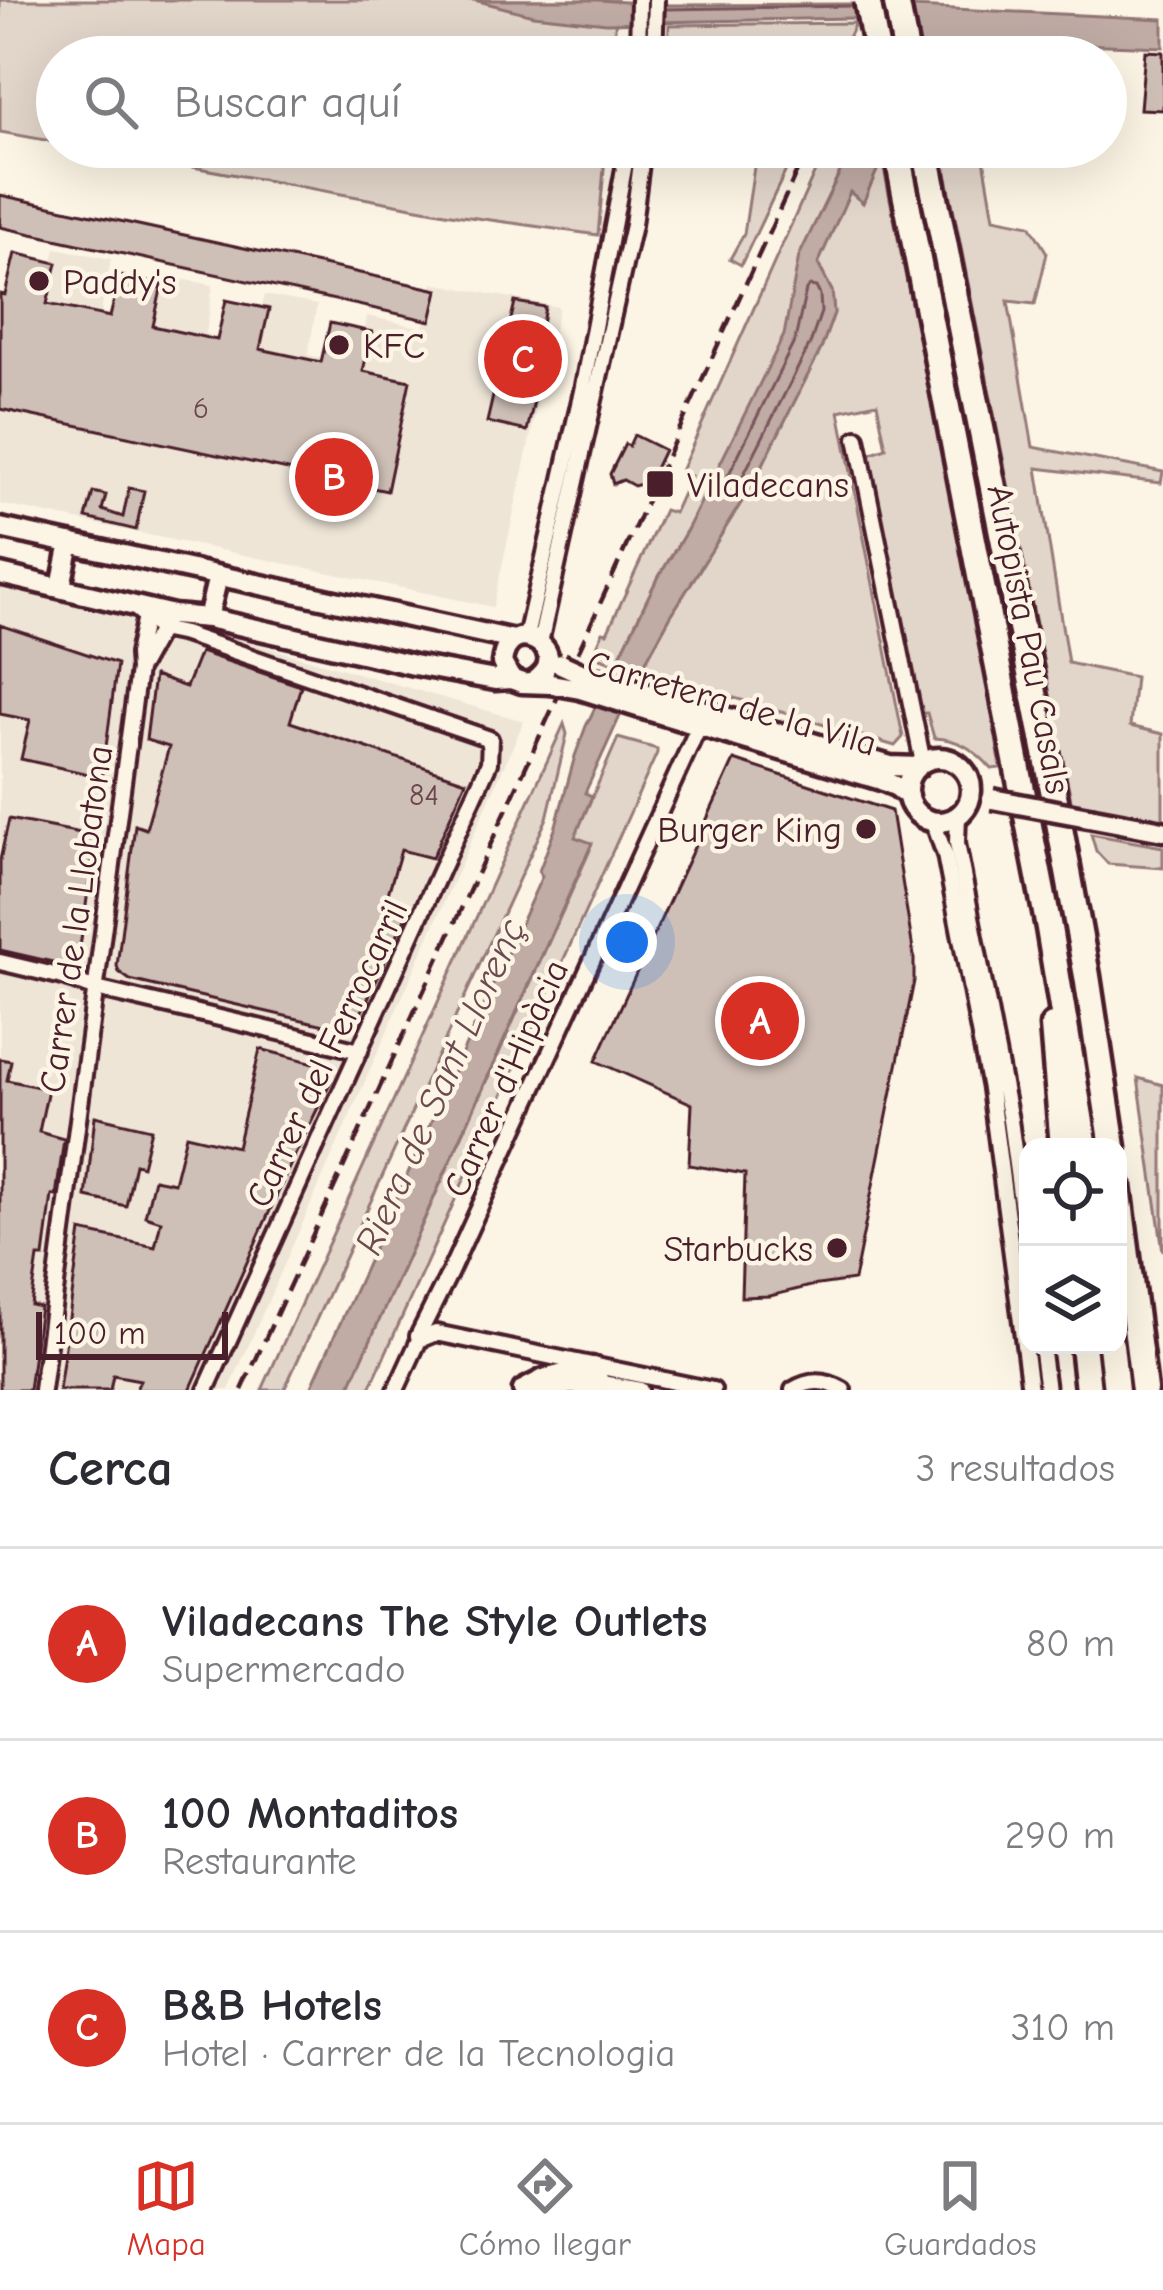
<!DOCTYPE html>
<html lang="es">
<meta charset="utf-8">
<style>
body{margin:0;font-family:"Comic Neue",sans-serif;background:#f7f7f7;color:#2b2b33}
.controls{position:absolute;right:36px;bottom:36px;display:grid;overflow:hidden;border-radius:24px;box-shadow:0 12px 48px #0002}
.controls button{width:108px;height:108px;display:grid;place-items:center;padding:0;border:0;border-bottom:3px solid #e1e1e2;background:#fff;color:#2b2b33;font:60px sans-serif}
.scale{position:absolute;left:36px;bottom:30px;width:192px;box-sizing:border-box;padding-left:12px;border:6px solid #4a1f2b;border-top:0;font-size:33px;line-height:42px;white-space:nowrap;color:#4a1f2b;-webkit-text-stroke:9px #fcf5e5;paint-order:stroke}
.you{position:absolute;left:627px;top:942px;width:42px;height:42px;margin:-30px;border:9px solid #fff;border-radius:50%;background:#1a73e8;box-shadow:0 0 0 18px #1a73e833}
.badge{display:grid;place-items:center;width:78px;height:78px;border-radius:50%;background:#d93025;color:#fff;font-size:39px;font-weight:700}
.pin{position:absolute;translate:-50% -50%;border:6px solid #fff;box-shadow:0 3px 12px #0006}
.list{margin:0;padding:0;list-style:none}
h2{display:flex;justify-content:space-between;align-items:center;height:156px;margin:0;padding:0 48px;font-size:51px}
h2 small{font-size:39px;font-weight:400;color:#7c7c81}
.list li{display:grid;grid-template-columns:78px 1fr auto;gap:36px;align-items:center;box-sizing:border-box;height:192px;padding:0 48px;border-top:3px solid #e1e1e2}
.list b{display:block;font-size:45px;white-space:nowrap}
.list p{margin:0;font-size:39px;white-space:nowrap;color:#7c7c81}
.list em{font-size:39px;font-style:normal;color:#7c7c81}
.icon{flex:none;width:66px;height:66px;fill:none;stroke:currentColor;stroke-width:2;stroke-linecap:round;stroke-linejoin:round}
.map{position:relative;flex:none;width:1163px;height:1390px;overflow:hidden}
.search{position:absolute;background:#fff;box-shadow:0 12px 48px #0002;left:36px;right:36px;top:36px;height:132px;display:flex;align-items:center;gap:30px;box-sizing:border-box;padding:0 42px;border-radius:66px;color:#7c7c81;font-size:45px}
.sheet{height:732px;background:#fff}
nav{display:flex;justify-content:space-around;align-items:center;box-sizing:border-box;height:168px;border-top:3px solid #e1e1e2;background:#fff;font-size:33px;color:#7c7c81}
nav a{display:grid;justify-items:center;gap:6px}
nav .on{color:#d93025}
.map>svg:first-child{display:block}
</style>
<div class="map">
<svg width="1163" height="1390" viewBox="0 0 1163 1390">
<rect width="100%" height="100%" fill="#fcf5e5"/>
<filter id="ink" filterUnits="userSpaceOnUse"><feTurbulence type="fractalNoise" baseFrequency=".00833" numOctaves="2"/><feDisplacementMap in="SourceGraphic" scale="24" xChannelSelector="R" yChannelSelector="G"/><feConvolveMatrix kernelMatrix="1 2 1 2 8 2 1 2 1" color-interpolation-filters="sRGB"/></filter>
<g filter="url(#ink)">
<path fill="#eee5d7" d="M56,248L111,259L101,313L146,322L155,274L213,285L206,334L251,348L265,295L317,305L308,355L358,366L367,316L423,328L433,283L559,307L493,607L0,504V292L42,302Z
M0,570L524,721L229,1390H0Z"/>
<path fill="#e2d5ca" stroke="#967a7a" stroke-width="3" d="M0,0H617L613,57H57V142L0,132Z
M855,23L839,57L668,56L669,25Z
M83,147H606L598,235L462,216Z
M757,147H797L741,265L730,259L744,234Z
M826,147H852L800,256L796,326L740,441L654,585L616,664L593,655L603,632L607,633L664,510L674,513L691,476L681,471Z
M941,147H982L994,218L1030,225L1047,253L1035,304L1008,301L1033,447L1163,472L1161,483L1037,468L1068,663L1135,677L1130,726L1163,734V822L1072,805Z
M882,159L983,660L1001,768L992,769C975,750 960,739 934,738L927,713H920L868,463L872,453L886,448L877,403L839,411L903,737L895,746L641,670L670,617L754,482L821,349L834,313L832,291L818,264L850,191L863,202Z
M564,724L567,734L547,818L284,1390H262Z
M618,738L657,749V753L369,1390H348L590,850L572,843Z
M1091,834L1163,847V868L1108,864L1096,851Z
M1138,1078L1163,1085V1251Z"/>
<path fill="#c0aca5" stroke="#917474" stroke-width="3" d="M474,0H597L669,5L852,4L1163,19V47L1048,43L964,44L935,50L929,57H864L868,40L853,18L606,23L533,15Z
M852,147H887L863,203L850,192L818,264L832,291L834,313L821,349L754,482L670,617L641,670L585,793L592,796L575,837L592,843L348,1390H310L542,876L539,871L555,829L575,756L586,726L654,585L687,530L784,335L799,256Z"/>
<g fill="none" stroke-linecap="round" stroke-linejoin="round">
<path stroke="#79575c" stroke-width="3" d="M665,9L853,6
M810,286L816,287L820,295L821,312L810,344L743,476L733,492L727,493L723,486L795,340L806,290Z"/>
</g>
<path fill="#cfc0b7" stroke="#4a1f2b" stroke-width="3" d="M1145,51L1163,52V110L1140,109Z
M0,195L438,290L431,321L0,227Z
M15,253L57,263L47,304L110,317L120,276L162,285L153,326L217,340L226,300L269,309L260,349L321,362L330,323L372,332L363,371L410,381L387,491L0,409V294L5,295Z
M515,302L545,307L540,335L549,338L527,431L487,422Z
M634,435L664,450L650,479L645,476L641,484L634,486L623,480L613,484L610,474L625,444L629,446Z
M129,488L144,491L136,530L86,518L93,492L106,495L102,510L123,517Z
M0,625L117,664L102,777L21,759L30,720L0,714Z
M200,652L301,686L290,722L466,781L432,858L401,850L384,907L407,914L357,1022L352,1027L342,1029L259,1010L130,980L119,972L117,966L135,825L146,829L169,747L146,740L154,676L186,687Z
M734,760L891,811L914,956V981L854,1280L811,1286L770,1296L741,1297L745,1174L689,1165L692,1104L596,1061Z
M9,819L96,836L80,947L69,961L57,963L0,950V860Z
M260,1049L318,1064L331,1081L293,1159L190,1390H136L140,1380L113,1375L110,1390H59L81,1231L155,1247L161,1221L145,1216L154,1179L174,1183L186,1135L237,1147Z
M0,1059L11,1061L7,1080L48,1089L39,1132L64,1139L56,1196L52,1195L44,1257H38L31,1305L40,1307L29,1390H0Z
M95,1116L151,1129L142,1166L135,1164L126,1206L86,1197Z"/>
<g fill="none" stroke-linecap="round" stroke-linejoin="round">
<g stroke="#4a1f2b" stroke-width="22">
<path id="street" d="M638,57L639,0
M654,57L656,0
M857,438L923,763
M134,607L160,629L184,634L490,739L489,763L206,1390
M526,637L582,391L628,147
M540,643L633,225L643,147
M141,665L165,622
M958,815L957,843L1010,1120L1028,1253
M933,821L945,855L990,1089L1030,1390
M0,962L63,977L96,989L360,1051
M419,1340L436,1333L713,1390
M1041,1345L1047,1390
M596,1382L640,1390
M42,1390L138,670L137,654L145,616
M396,1390L419,1340L418,1336L450,1272L699,726
M793,1390C810,1379 826,1380 843,1390"/>
</g>
<g stroke="#4a1f2b" stroke-width="27">
<path id="secondary" d="M0,528L514,640
M0,574L173,615L208,618L414,665L495,680L511,679L522,683L551,684
M61,586L70,543
M208,618L218,576
M511,679L502,663C508,609 579,653 533,682
M651,695L890,766L918,767
M647,710L881,780L897,787L908,796
M907 790a32 32 0 1 1 64 0a32 32 0 1 1-64 0Z
M1094,818L1163,831
M523,1390L544,1379L592,1367"/>
</g>
<g stroke="#4a1f2b" stroke-width="33">
<path id="highway" d="M896,0L907,57
M896,147L1049,928L1085,1147
M925,147L1050,773L1087,976L1113,1147
M1053,1026L1063,1147
M1118,1186L1144,1390
M1083,1345L1088,1390
M1111,1345L1116,1390
M541,1390L568,1381L596,1382"/>
</g>
<use href="#street" stroke="#fcf5e5" stroke-width="14"/>
<use href="#secondary" stroke="#fcf5e5" stroke-width="18"/>
<use href="#highway" stroke="#fcf5e5" stroke-width="24"/>
<path stroke="#4a1f2b" stroke-width="4.5" stroke-dasharray="18 9" stroke-linecap="butt" d="M859,57L885,0
M242,1390L808,147"/>
<g stroke="#4a1f2b" stroke-width="27" stroke-linecap="butt">
<path id="secondary-bridge" d="M561,664L583,674L651,695
M551,684L580,689L647,710
M992,799L1094,818"/>
</g>
<g stroke="#4a1f2b" stroke-width="33" stroke-linecap="butt">
<path id="highway-bridge" d="M867,0L878,57"/>
</g>
<use href="#secondary-bridge" stroke="#fcf5e5" stroke-width="18"/>
<use href="#highway-bridge" stroke="#fcf5e5" stroke-width="24"/>
</g>
</g>
<g fill="#4a1f2b" stroke="#fcf5e5" stroke-width="4.5">
<circle cx="39" cy="281" r="12"/>
<circle cx="339" cy="345" r="12"/>
<rect x="645" y="469" width="30" height="30" rx="6"/>
<circle cx="866" cy="829" r="12"/>
<circle cx="837" cy="1248" r="12"/>
</g>
<g text-anchor="middle" stroke-width="9" stroke-linejoin="round" paint-order="stroke">
<g font-size="30" fill="#6b474e">
<text x="201" y="418">6</text>
<text x="424" y="805">84</text>
</g>
<g font-size="36" fill="#4a1f2b" stroke="#fcf5e5" text-anchor="start">
<text x="63" y="294">Paddy's</text>
<text x="363" y="358">KFC</text>
<text x="687" y="497">Viladecans</text>
<text x="842" y="842" text-anchor="end">Burger King</text>
<text x="813" y="1261" text-anchor="end">Starbucks</text>
</g>
<g font-size="36" fill="#4a1f2b" stroke="#fcf5e5">
<text transform="translate(1030 639) rotate(79)" y="13">Autopista Pau Casals</text>
<text transform="translate(732 702) rotate(16)" y="13">Carretera de la Vila</text>
<text transform="translate(75 919) rotate(-82)" y="13">Carrer de la Llobatona</text>
<text transform="translate(326 1053) rotate(-65)" y="13">Carrer del Ferrocarril</text>
<text transform="translate(505 1078) rotate(-66)" y="13">Carrer d'Hipàcia</text>
</g>
<g font-size="39" font-style="italic" fill="#6d4950" stroke="#fcf5e5">
<text transform="translate(439 1086) rotate(-66)" y="14">Riera de Sant Llorenç</text>
</g>
</g>
</svg>
<div class="controls">
<button><svg class="icon" aria-label="locate" viewBox="0 0 24 24"><circle cx="12" cy="12" r="6"/><path d="M12 2v4M12 18v4M2 12h4M18 12h4"/></svg></button>
<button><svg class="icon" aria-label="layers" viewBox="0 0 24 24"><path d="M12 4l9 5-9 5-9-5zM3 14l9 5 9-5"/></svg></button>
</div>
<div class="scale">100 m</div>
<div class="you"></div>
<div class="pin badge" style="left:760px;top:1021px">A</div>
<div class="pin badge" style="left:334px;top:477px">B</div>
<div class="pin badge" style="left:523px;top:359px">C</div>
<div class="search"><svg class="icon" aria-label="search" viewBox="0 0 24 24"><circle cx="10" cy="10" r="6"/><path d="M15 15l6 6"/></svg>Buscar aquí</div>
</div>
<section class="sheet">
<h2>Cerca<small>3 resultados</small></h2>
<ul class="list">
<li><span class="badge">A</span><div><b>Viladecans The Style Outlets</b><p>Supermercado</p></div><em>80 m</em></li>
<li><span class="badge">B</span><div><b>100 Montaditos</b><p>Restaurante</p></div><em>290 m</em></li>
<li><span class="badge">C</span><div><b>B&amp;B Hotels</b><p>Hotel · Carrer de la Tecnologia</p></div><em>310 m</em></li>
</ul>
</section>
<nav>
<a class="on"><svg class="icon" aria-label="map" viewBox="0 0 24 24"><path d="M3 6l6-2 6 2 6-2v14l-6 2-6-2-6 2zM9 4v14M15 6v14"/></svg>Mapa</a>
<a><svg class="icon" aria-label="directions" viewBox="0 0 24 24"><path d="M12 3l9 9-9 9-9-9zM9 14v-3h6M13 9l2 2-2 2"/></svg>Cómo llegar</a>
<a><svg class="icon" aria-label="saved" viewBox="0 0 24 24"><path d="M7 4h10v16l-5-4-5 4z"/></svg>Guardados</a>
</nav>
